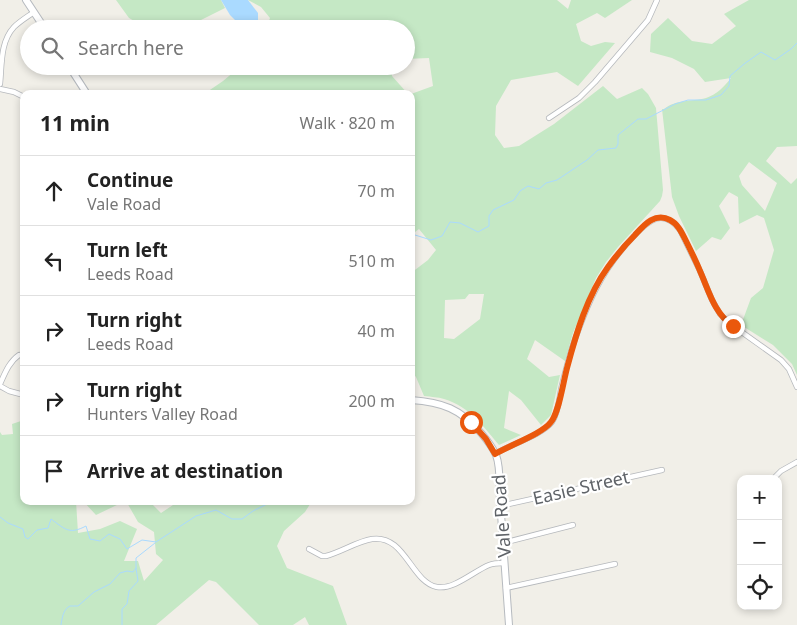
<!DOCTYPE html>
<meta charset="utf-8">
<style>
body{margin:0;font-family:"Noto Sans",sans-serif;background:#f2f2f2;color:#222}
.controls{position:absolute;right:15px;bottom:15px;display:grid;overflow:hidden;border-radius:10px;box-shadow:0 2px 8px #0003}
.controls button{width:45px;height:45px;display:grid;place-items:center;padding:0;border:0;border-bottom:1px solid #e0e0e0;background:#fff;color:#222;font:25px sans-serif}
.stop{position:absolute;width:15px;height:15px;margin:-11px;border:4px solid #ea580c;border-radius:50%;background:#fff}
.stop.end{background:#ea580c;border-color:#fff;box-shadow:0 1px 5px #0008}
.list{margin:0;padding:0;list-style:none}
h2{display:flex;justify-content:space-between;align-items:center;height:65px;margin:0;padding:0 20px;font-size:21px}
h2 small{font-size:16px;font-weight:400;color:#767676}
.list li{display:grid;grid-template-columns:32px 1fr auto;gap:15px;align-items:center;box-sizing:border-box;height:70px;padding:0 20px;border-top:1px solid #e0e0e0}
.list b{display:block;font-size:19px;white-space:nowrap}
.list p{margin:0;font-size:16px;white-space:nowrap;color:#767676}
.list em{font-size:16px;font-style:normal;color:#767676}
.icon{flex:none;width:28px;height:28px;fill:none;stroke:currentColor;stroke-width:2;stroke-linecap:round;stroke-linejoin:round}
.map{position:relative;flex:none;width:797px;height:625px;overflow:hidden}
.search{position:absolute;background:#fff;box-shadow:0 2px 8px #0003;left:20px;top:20px;width:395px;height:55px;display:flex;align-items:center;gap:12px;box-sizing:border-box;padding:0 18px;border-radius:28px;color:#767676;font-size:19px}
.panel{position:absolute;background:#fff;box-shadow:0 2px 8px #0003;left:20px;top:90px;width:395px;height:415px;border-radius:10px}
.map>svg:first-child{display:block}
</style>
<div class="map">
<svg width="797" height="625" viewBox="0 0 797 625">
<rect width="100%" height="100%" fill="#f1efe8"/>
<path fill="#c5e8c5" fill-rule="evenodd" d="M116,0H221L225,8L183,29H148L129,18Z
M248,0H557L568,9L571,0H632L605,18L597,13L576,24L581,41L591,46L605,42L615,43L578,86L557,72L511,80L496,106L495,135L504,148L519,146L554,124L603,86L617,99L642,88L648,94L656,108L663,190L662,196L660,201L618,247L606,262L596,278L573,333L565,361L535,340L527,359L549,377L560,375L551,415L541,425L521,400L509,391L504,428L521,435L499,445C482,425 470,407 444,399C438,397 431,397 424,396L416,377L411,371V273L428,260L436,250L419,229L411,235V94L433,86L429,58L406,59V29H266L270,18L261,7ZM469,294H484L480,319L454,339L444,338L445,300L465,299Z
M749,0H797V146L777,147L766,161L791,184L797,178V375L792,364L773,345L741,325L751,298L763,288L774,250L764,218L757,215L739,224L738,197L729,192L719,206L730,228L721,240L712,237L696,251L679,216L672,197L662,109H664C677,99 690,102 706,98C716,95 725,86 731,78L705,82L694,69L672,58L650,52L651,34L668,18L692,41L712,44L736,26L724,14ZM749,162L777,183L765,211L742,185L739,176Z
M241,66H391L392,76L408,94H204L223,81Z
M24,420V501H76L78,533L100,529L120,521L137,529L124,561H138L144,581L163,560L156,554L154,532L138,522L126,501H149L161,513L179,501H312L305,512L284,531L277,546L287,568L333,586L347,625H309L305,617L293,625H259L216,582L209,580L156,625H0V432L2,435L13,434L12,424Z
M83,501H117L119,504L96,515Z"/>
<path fill="#aadaff" d="M221,0H248L258,13V20L250,29H244L230,15Z"/>
<g fill="none" stroke-linecap="round" stroke-linejoin="round">
<path stroke="#aadaff" stroke-width="1" d="M411,240L415,235L431,240L442,236L450,222L460,223L478,232L489,226V216L493,210L514,200L520,191L528,186L539,189L546,183L557,180L587,160L598,150L616,148L618,144V135L638,119H646L675,104L688,100H706L721,95L729,86L730,76L744,64L761,52L775,60L791,49L797,43
M0,517L8,523L23,529L25,537L28,539L37,530L48,528L51,519C65,529 69,535 86,526L90,539L100,541L109,534L120,539L127,549L142,540L156,542L196,516L216,510L232,519H242L253,511L273,501
M61,625C62,619 63,609 70,606C70,606 77,606 78,606L94,592L110,584L120,573L127,571L133,572L136,568
M122,625V609L127,604L129,591L138,581L136,568V558L155,543"/>
<g stroke="#b5b8bc" stroke-width="6">
<path id="street" d="M0,84C2,65 0,42 14,27C20,21 27,17 34,12
M0,89L14,92L24,97
M549,118L579,98L595,82L648,20L657,0
M0,384C5,373 9,362 19,355
M0,386L9,391L24,395
M495,454C511,444 542,435 552,422C559,412 559,397 562,385C565,373 568,361 572,348C587,304 601,270 634,236C649,220 663,208 680,230L700,271L712,300L720,314L729,323L781,360L789,369L797,387
M773,479L781,471L797,462
M500,506L662,470
M740,540L741,536
M503,543L573,525
M309,549L322,556H326C341,552 358,541 372,539C405,534 411,582 437,587C454,590 474,571 489,565C494,563 499,563 504,563
M506,588L615,564"/>
</g>
<g stroke="#b6babf" stroke-width="8">
<path id="secondary" d="M26,0L45,29
M69,66L87,94
M411,400C442,402 461,409 481,433C486,439 492,446 496,455C501,468 499,485 500,500C503,542 506,583 509,625"/>
</g>
<use href="#street" stroke="#fff" stroke-width="4.5"/>
<use href="#secondary" stroke="#fff" stroke-width="6"/>
</g>
<g fill="none" stroke-linecap="round" stroke-linejoin="round">
<path stroke="#ea580c" stroke-width="6" d="M471,422L486,439L495,454C510,445 542,434 551,422C559,412 563,383 567,368C576,334 587,296 608,267C616,256 625,245 635,235C644,225 655,212 670,220C678,224 682,233 686,241C691,251 696,261 700,271C709,291 714,313 733,326"/>
</g>
<g text-anchor="middle" stroke-width="4.5" stroke-linejoin="round" paint-order="stroke">
<g font-size="18" fill="#5f6368" stroke="#fff">
<text transform="translate(581 488) rotate(-13)" y="6">Easie Street</text>
<text transform="translate(502 516) rotate(-94)" y="6">Vale Road</text>
</g>
</g>
</svg>
<div class="controls">
<button>+</button>
<button>−</button>
<button><svg class="icon" aria-label="locate" viewBox="0 0 24 24"><circle cx="12" cy="12" r="6"/><path d="M12 2v4M12 18v4M2 12h4M18 12h4"/></svg></button>
</div>
<div class="stop" style="left:471px;top:422px"></div>
<div class="stop end" style="left:733px;top:326px"></div>
<div class="search"><svg class="icon" aria-label="search" viewBox="0 0 24 24"><circle cx="10" cy="10" r="6"/><path d="M15 15l6 6"/></svg>Search here</div>
<section class="panel">
<h2>11 min<small>Walk · 820 m</small></h2>
<ul class="list">
<li><svg class="icon" aria-label="ahead" viewBox="0 0 24 24"><path d="M12 20V5M6 11l6-6 6 6"/></svg><div><b>Continue</b><p>Vale Road</p></div><em>70 m</em></li>
<li><svg class="icon" aria-label="left" viewBox="0 0 24 24"><path d="M17 20v-9H6M10 6l-5 5 5 5"/></svg><div><b>Turn left</b><p>Leeds Road</p></div><em>510 m</em></li>
<li><svg class="icon" aria-label="right" viewBox="0 0 24 24"><path d="M7 20v-9h11M14 6l5 5-5 5"/></svg><div><b>Turn right</b><p>Leeds Road</p></div><em>40 m</em></li>
<li><svg class="icon" aria-label="right" viewBox="0 0 24 24"><path d="M7 20v-9h11M14 6l5 5-5 5"/></svg><div><b>Turn right</b><p>Hunters Valley Road</p></div><em>200 m</em></li>
<li><svg class="icon" aria-label="arrive" viewBox="0 0 24 24"><path d="M6 21V4h12l-3 4 3 4H6"/></svg><div><b>Arrive at destination</b></div></li>
</ul>
</section>
</div>
